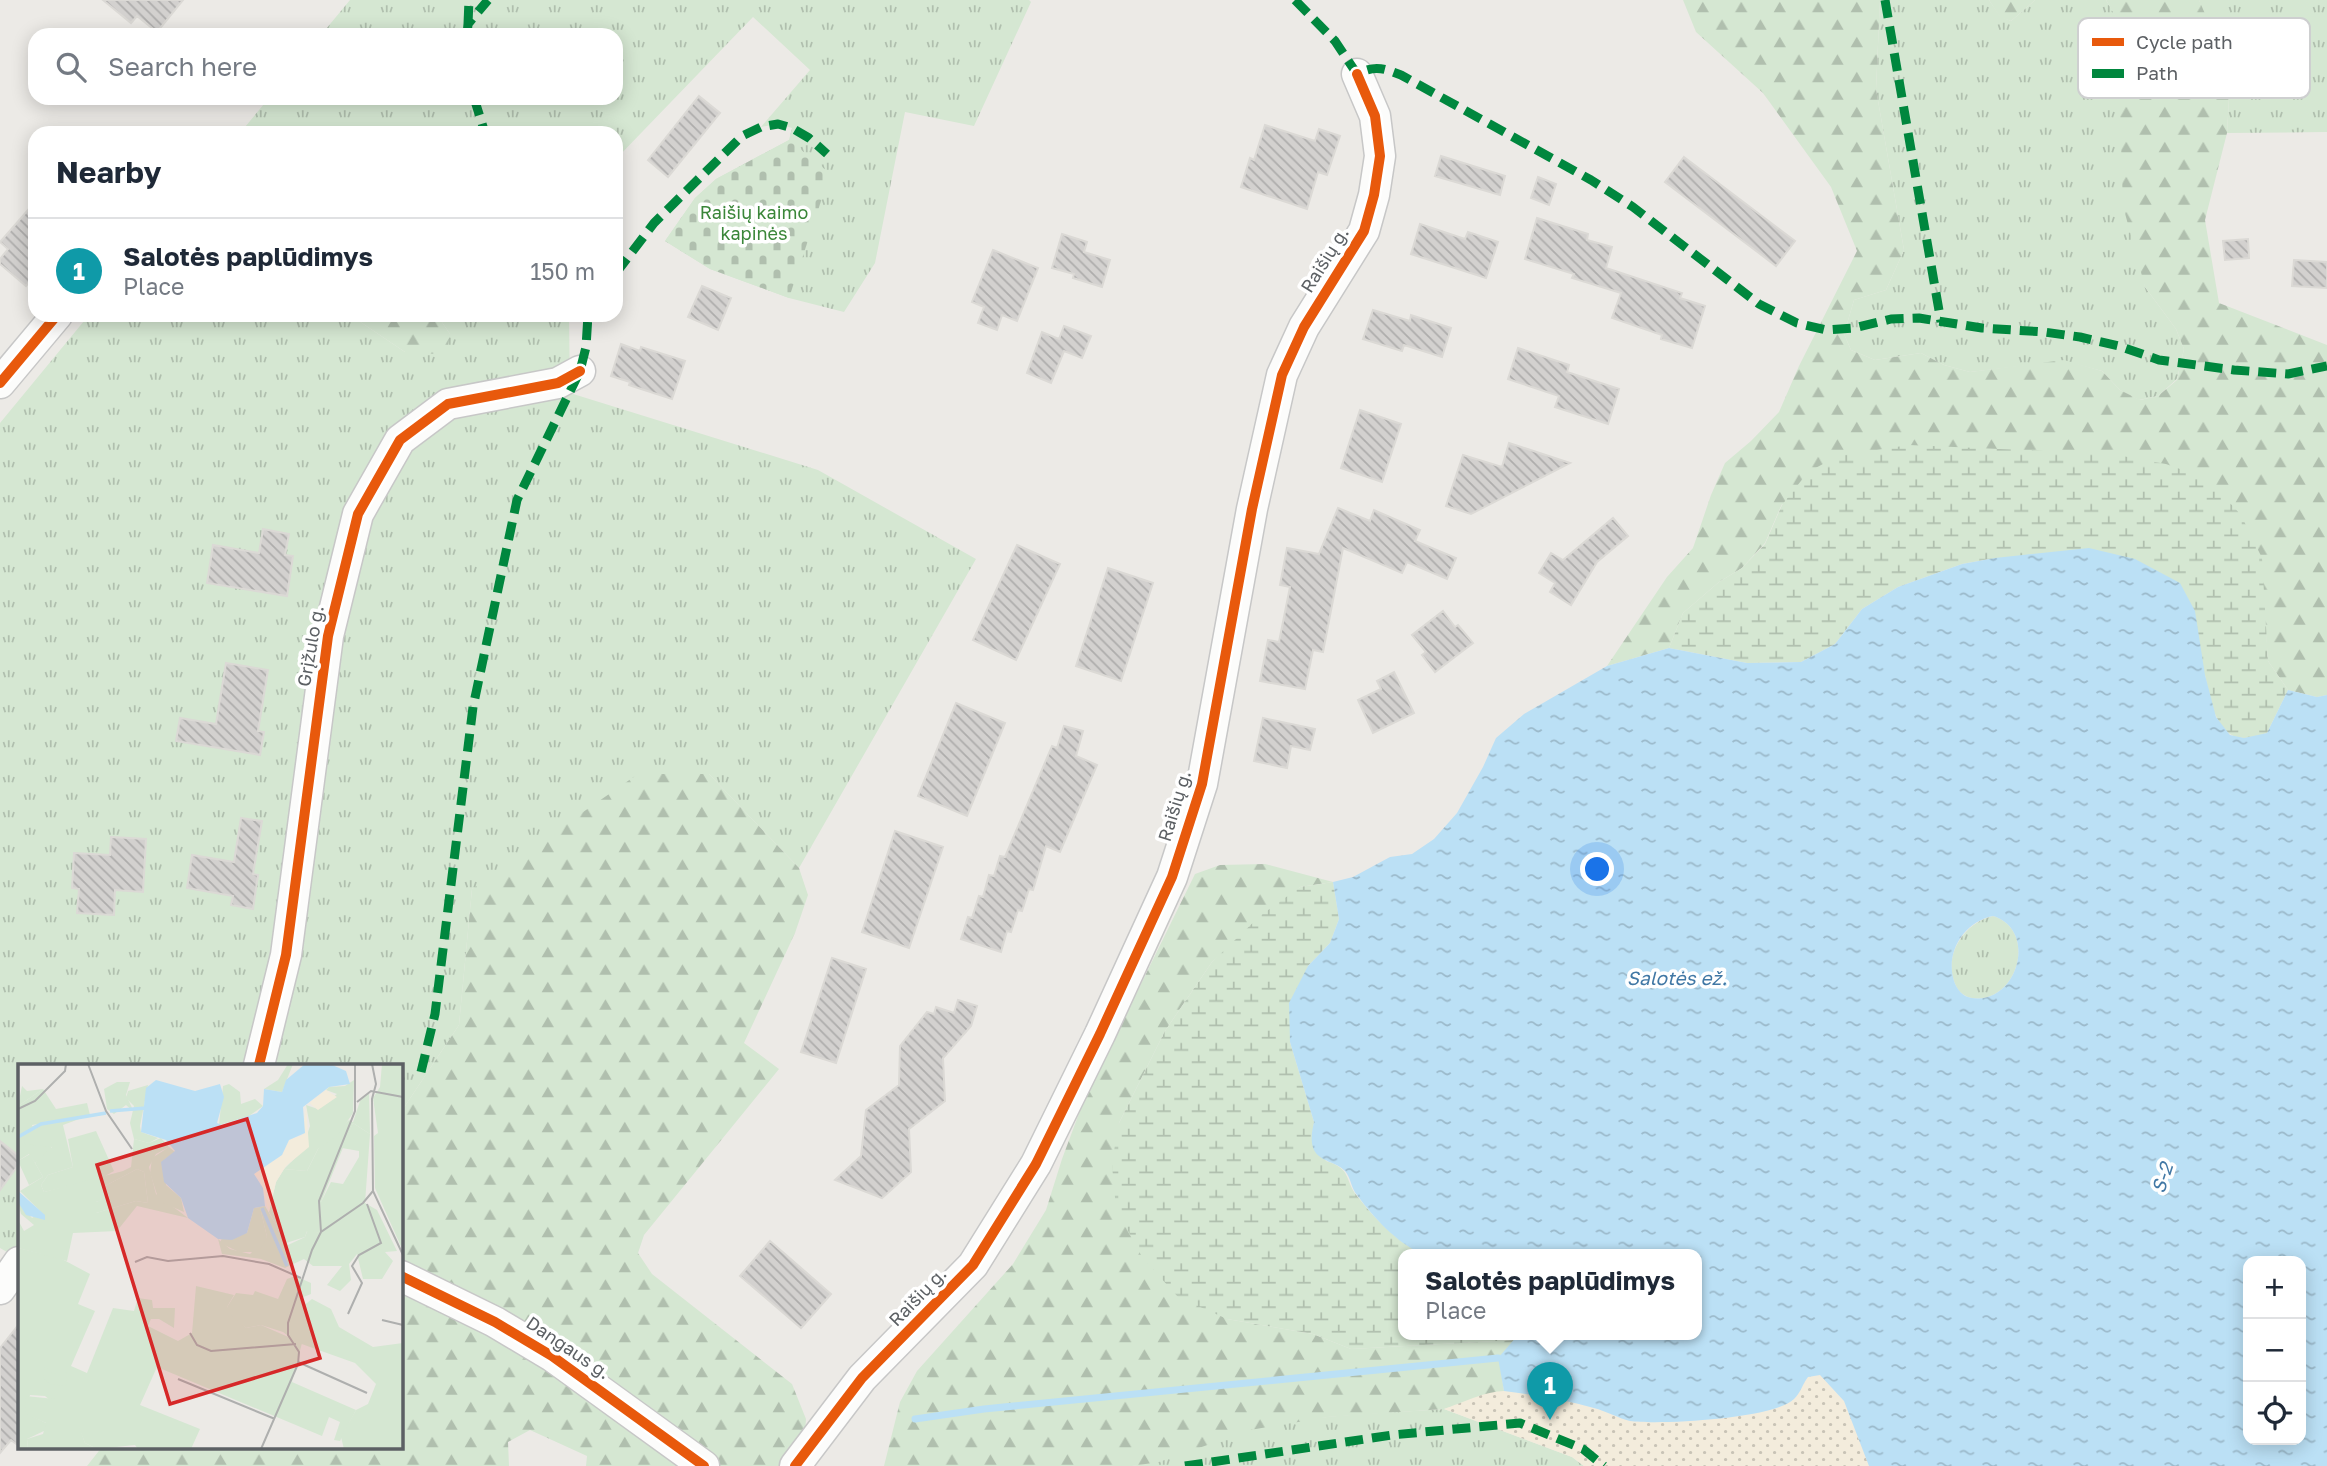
<!DOCTYPE html>
<meta charset="utf-8">
<style>
body{margin:0;font-family:"Golos Text",sans-serif;background:#f6f6f7;color:#1f2937}
.controls{position:absolute;right:21px;bottom:21px;display:grid;overflow:hidden;border-radius:14px;box-shadow:0 4px 18px #0003}
.controls button{width:63px;height:63px;display:grid;place-items:center;padding:0;border:0;border-bottom:2px solid #e0e1e3;background:#fff;color:#1f2937;font:35px sans-serif}
.you{position:absolute;left:1598px;top:870px;width:24px;height:24px;margin:-18px;border:5px solid #fff;border-radius:50%;background:#1a73e8;box-shadow:0 0 0 10px #1a73e833}
.badge{display:grid;place-items:center;width:46px;height:46px;border-radius:50%;background:#8e9092;color:#fff;font-size:23px;font-weight:700}
.pin{position:absolute;translate:-50% -58px;filter:drop-shadow(0 2px 4px #0008)}
.pin::after{content:'';position:absolute;top:37px;width:24px;height:21px;background:inherit;clip-path:polygon(0 0,100% 0,50% 100%)}
.popup{position:absolute;left:1398px;top:1249px;width:304px;height:91px;box-sizing:border-box;display:grid;place-content:center;border-radius:14px;background:#fff;filter:drop-shadow(0 2px 5px #0005);font-size:23px;white-space:nowrap;color:#747a83}
.popup b{font-size:26px;color:#1f2937}
.popup::after{content:'';position:absolute;left:50%;top:100%;margin-left:-14px;border:14px solid transparent;border-top-color:#fff}
.list{margin:0;padding:0;list-style:none}
h2{display:flex;justify-content:space-between;align-items:center;height:91px;margin:0;padding:0 28px;font-size:30px}
h2 small{font-size:23px;font-weight:400;color:#747a83}
.list li{display:grid;grid-template-columns:46px 1fr auto;gap:21px;align-items:center;box-sizing:border-box;height:105px;padding:0 28px;border-top:2px solid #e0e1e3}
.list b{display:block;font-size:26px;white-space:nowrap}
.list p{margin:0;font-size:23px;white-space:nowrap;color:#747a83}
.list em{font-size:23px;font-style:normal;color:#747a83}
.icon{flex:none;width:38px;height:38px;fill:none;stroke:currentColor;stroke-width:2;stroke-linecap:round;stroke-linejoin:round}
.map{position:relative;flex:none;width:2327px;height:1466px;overflow:hidden}
.search{position:absolute;background:#fff;box-shadow:0 4px 18px #0003;left:28px;top:28px;width:595px;height:77px;display:flex;align-items:center;gap:18px;box-sizing:border-box;padding:0 24px;border-radius:21px;color:#747a83;font-size:26px}
.panel{position:absolute;background:#fff;box-shadow:0 4px 18px #0003;left:28px;top:126px;width:595px;height:196px;border-radius:21px}
.map>svg:first-child{display:block}
</style>
<div class="map">
<svg width="2327" height="1466" viewBox="0 0 2327 1466">
<defs>
<pattern id="grass-tufts" width="24" height="20" patternUnits="userSpaceOnUse" patternTransform="scale(1.75)"><rect width="24" height="20" fill="#d5e7d2"/><path d="M3 7l-1-3M5 7V3M7 7l1-3M15 17l-1-3M17 17v-4M19 17l1-3" fill="none" stroke="#b0bfae"/></pattern>
<pattern id="forest-firs" width="22" height="20" patternUnits="userSpaceOnUse" patternTransform="scale(1.75)"><rect width="22" height="20" fill="#d5e7d2"/><path d="M5 1l3.5 6h-7zM16 11l3.5 6h-7z" fill="#b0bfae"/></pattern>
<pattern id="wetland-marsh" width="20" height="14" patternUnits="userSpaceOnUse" patternTransform="scale(1.75)"><rect width="20" height="14" fill="#d5e7d2"/><path d="M1 5h8M5 5V1M11 12h8M15 12V8" fill="none" stroke="#b0bfae"/></pattern>
<pattern id="sand-dots" width="8" height="8" patternUnits="userSpaceOnUse" patternTransform="scale(1.75)"><rect width="8" height="8" fill="#f3ecdc"/><path d="M2 2h.1M6 6h.1" fill="none" stroke="#c8c3b6" stroke-width="1.8" stroke-linecap="round"/></pattern>
<pattern id="cemetery-stones" width="16" height="16" patternUnits="userSpaceOnUse" patternTransform="scale(1.75)"><rect width="16" height="16" fill="#d5e7d2"/><path d="M2 7V4a2 2 0 0 1 4 0v3zM10 15v-3a2 2 0 0 1 4 0v3z" fill="#b0bfae"/></pattern>
<pattern id="water-ripples" width="26" height="14" patternUnits="userSpaceOnUse" patternTransform="scale(1.75)"><rect width="26" height="14" fill="#bbe0f5"/><path d="M2 4q2-2 4 0t4 0M15 11q2-2 4 0t4 0" fill="none" stroke="#9bb9ca"/></pattern>
<pattern id="building-back-hatch" width="6" height="6" patternUnits="userSpaceOnUse" patternTransform="scale(1.75)"><rect width="6" height="6" fill="#d3d1cf"/><path d="M-1 5l2 2M0 0l6 6M5-1l2 2" fill="none" stroke="#aeadac"/></pattern>
</defs>
<rect width="100%" height="100%" fill="#eceae6"/>
<path fill="url(#grass-tufts)" d="M350,0H1029L1031,2L974,126L905,112L875,263L844,312L789,298L710,269L665,241L695,198L716,179L789,140L792,128L778,124L761,127L810,70L753,17L616,159V133H240L269,98H616V35H321Z
M1880,0H1989L2000,16L2011,21L2035,0H2106L2117,18L2145,287L2176,329L2184,349L2177,379L2158,396L2139,400L2120,390L2102,371L2064,361L1970,372L1944,365L1921,353L1875,360L1851,350L1844,334L1854,300L1886,290L1904,250L1876,89Z
M2199,0H2327V132L2227,133L2229,98Z
M89,315H350L405,352L450,334L437,315H569L570,393L818,470L976,559L799,868L709,774L472,889L459,1025L401,1112V1065H19V1259L0,1248V423Z
M1993,916C2039,930 2017,1005 1972,998C1966,997 1959,993 1956,986C1942,957 1963,923 1993,916Z
M1444,1409L1572,1457L1584,1466H1132C1176,1459 1210,1439 1251,1429C1313,1414 1380,1414 1444,1409Z"/>
<path fill="url(#forest-firs)" d="M1683,0H1880L1876,89L1904,250L1886,290L1854,300L1844,334L1851,350L1875,360L1921,353L1944,365L1970,372L2064,360L2102,371L2120,390L2140,400L2158,396L2177,380L2184,349L2176,329L2145,287L2123,206L2117,19L2106,0H2199L2216,39L2229,98L2227,133L2205,220L2219,303L2327,345V695L2317,697L2288,690L2268,661L2266,634L1782,504L1765,543L1742,568L1719,582L1683,613L1669,648L1607,666L1667,577L1693,548L1711,495L1725,463L1751,441L1779,412L1799,366L1857,251L1831,187L1763,93L1696,32Z
M1989,0H2035L2011,21L2000,17Z
M350,315H437L450,334L447,352L430,354L405,352Z
M638,774H709L799,868L808,895L795,933L744,1043L779,1069L644,1235L638,1253L652,1274L792,1384L806,1419L803,1466H586L587,1456L530,1430L508,1442L509,1466H87L102,1447H401V1112L459,1025L472,889Z
M1265,864L1333,882L1300,887L1212,962L1165,1031L1118,1125L1227,1319L1313,1334L1351,1349L1514,1340L1499,1358L1504,1391L1444,1409L1328,1417L1250,1430L1159,1462L1132,1466H884L900,1402L917,1371L1013,1264L1046,1210L1062,1159L1084,1100L1195,874L1220,865Z"/>
<path fill="url(#wetland-marsh)" d="M1909,445L2111,454L2166,464L2208,479L2241,515L2262,558L2268,661L2288,690L2267,733C2260,735 2251,738 2244,738C2215,738 2210,697 2205,675L1995,558L1962,564L1898,587L1862,609L1835,644L1801,662L1747,663L1669,648L1683,613L1719,582L1742,568L1765,544L1782,505L1808,472L1838,456Z
M1333,882L1339,919L1330,943L1308,966L1290,1042L1314,1122L1312,1136L1326,1161C1352,1169 1344,1179 1357,1196C1375,1219 1396,1241 1422,1254H1403V1334H1519L1514,1340L1351,1349L1313,1334L1227,1319L1178,1297L1142,1257L1116,1208L1112,1165L1118,1125L1165,1031L1212,962L1260,916L1300,887Z"/>
<path fill="url(#sand-dots)" d="M1820,1375L1844,1401L1869,1466H1584L1572,1457L1444,1409C1462,1403 1485,1391 1505,1391C1530,1391 1577,1402 1600,1410C1610,1413 1620,1419 1631,1421C1659,1425 1774,1419 1794,1399C1800,1394 1803,1383 1808,1377Z"/>
<path fill="url(#cemetery-stones)" d="M789,140L827,171L825,189L789,298L710,269L665,241L695,198L716,179Z"/>
<path fill="url(#water-ripples)" fill-rule="evenodd" d="M2089,548L2135,559L2180,583L2195,611L2205,675L2216,717L2230,735L2244,738L2267,733L2288,690L2317,697L2327,695V1466H1869L1844,1401L1820,1375L1808,1377C1803,1383 1800,1394 1794,1399C1774,1419 1658,1425 1630,1421C1618,1418 1606,1411 1594,1408C1565,1400 1535,1395 1504,1391L1498,1358L1519,1334H1697V1254H1422C1396,1242 1374,1218 1357,1195C1351,1188 1351,1178 1345,1171C1337,1162 1320,1162 1314,1150C1310,1141 1312,1131 1314,1122L1290,1042L1289,1003L1308,966L1330,943L1339,919L1333,882L1353,877L1390,857L1412,854L1434,839L1457,813L1483,767L1496,738L1524,714L1607,666L1669,648L1747,663L1801,662L1835,644L1862,609L1898,587L1962,564L1995,558ZM1993,916C2039,930 2017,1005 1972,998C1963,997 1957,990 1954,981C1945,952 1964,922 1993,916ZM2248,1261H2301V1440H2248Z"/>
<g fill="none" stroke-linecap="round" stroke-linejoin="round">
<path stroke="#bbe0f5" stroke-width="7" d="M915,1419L984,1409L1498,1358"/>
</g>
<path fill="url(#building-back-hatch)" stroke="#dbd9d5" stroke-width="2" d="M103,0H183L157,32L137,16L131,23Z
M699,96L720,113L668,177L648,160Z
M1265,125L1315,141L1319,129L1340,136L1327,175L1318,172L1307,209L1241,187L1250,158L1254,160Z
M1441,156L1505,176L1500,195L1435,176Z
M1684,157L1795,241L1776,266L1665,182Z
M1538,177L1556,184L1549,205L1531,198Z
M35,202V274L26,286L0,264V259L8,249L0,242Z
M1537,218L1588,234L1587,240L1612,247L1606,268L1682,293L1680,298L1705,306L1692,348L1661,339L1662,335L1612,318L1621,293L1572,278L1574,274L1525,259Z
M1420,224L1465,239L1468,232L1498,242L1486,278L1411,254Z
M1062,234L1087,242L1084,252L1110,260L1102,287L1073,278L1074,274L1052,268Z
M2248,239L2249,258L2225,260L2223,241Z
M993,250L1038,268L1017,321L1002,315L997,330L978,323L984,307L972,302Z
M2294,260L2327,262V288L2292,286Z
M702,286L731,298L718,330L688,317Z
M1373,310L1410,321L1411,315L1451,328L1442,357L1404,345L1402,351L1363,339Z
M1064,326L1091,336L1082,358L1064,351L1051,383L1027,373L1042,332L1059,339Z
M621,344L640,351L641,347L685,361L672,399L629,385L630,382L611,376Z
M1518,348L1569,365L1567,372L1619,389L1608,424L1555,407L1559,396L1508,379Z
M1360,410L1401,424L1382,482L1341,468Z
M1509,443L1570,463L1471,514L1446,506L1463,455L1502,467Z
M1338,508L1370,521L1374,510L1420,530L1415,541L1456,558L1447,579L1407,562L1402,573L1343,548L1323,652L1313,650L1305,689L1260,681L1268,640L1279,642L1290,587L1280,585L1287,548L1319,554Z
M1613,518L1628,536L1597,562L1571,605L1550,592L1555,583L1539,573L1551,553L1563,560Z
M263,529L289,534L285,555L293,556L287,596L207,583L213,545L259,553Z
M1017,545L1060,564L1016,660L973,640Z
M1108,568L1153,583L1121,681L1076,666Z
M1443,611L1455,627L1458,625L1473,643L1435,672L1422,655L1426,652L1412,635Z
M226,663L268,670L258,731L264,732L260,755L176,741L180,718L216,724Z
M1394,672L1414,713L1373,733L1358,700L1381,689L1377,681Z
M956,703L1005,723L967,816L918,796Z
M1263,718L1315,729L1310,750L1291,746L1287,768L1254,761Z
M1064,726L1083,731L1076,756L1097,765L1060,852L1046,846L1033,890L1029,889L1022,911L1018,910L1011,932L1007,931L1001,952L961,939L968,917L972,918L979,896L983,897L989,875L994,876L1000,856L1005,857L1052,746L1057,748Z
M241,818L262,821L253,874L258,875L253,909L231,905L233,896L187,888L192,855L234,862Z
M895,831L943,847L909,948L862,932Z
M111,837L146,839L143,892L115,890L114,915L77,913L79,889L72,888L74,853L110,855Z
M832,958L866,969L836,1063L801,1052Z
M958,1000L977,1006L971,1026L943,1058L945,1101L909,1129L911,1172L882,1198L835,1180L861,1156L866,1110L899,1085L900,1046L927,1012L934,1014L936,1007L954,1013Z
M0,1141L19,1156V1164L0,1190Z
M770,1241L831,1294L801,1328L740,1276Z
M19,1324V1446L11,1440L0,1453V1348Z"/>
<g fill="none" stroke-linecap="round" stroke-linejoin="round">
<g stroke="#c7c7c7" stroke-width="33">
<path id="minor" d="M0,383L57,315
M259,1065L286,955L328,636L358,514L400,440L448,404L558,383L580,371
M401,1276L495,1322L552,1356L704,1466
M0,1289L19,1262
M795,1466L862,1378L973,1265L1036,1164L1100,1034L1172,877L1202,784L1252,509L1282,375L1304,327L1364,231L1374,195L1380,156L1375,116L1357,74"/>
</g>
<use href="#minor" stroke="#fcfcfb" stroke-width="30"/>
<path stroke="#00873e" stroke-width="9" stroke-dasharray="18 9" stroke-linecap="butt" d="M1295,0L1335,41L1357,74C1376,65 1382,68 1401,75L1591,180L1633,207L1759,304L1797,323L1826,330L1854,328L1891,319L1919,318L1982,328L2044,332L2080,337L2119,346L2159,360L2234,370L2288,374L2327,366
M1885,0L1941,322
M468,24L469,0
M467,35L468,24L488,0
M474,98L485,133
M616,273L654,223L742,136L761,127L778,124L792,128L809,138L827,154
M421,1072L435,1014L473,707L517,500L580,371L586,347L588,315
M1185,1466L1392,1435L1520,1423L1583,1449L1604,1466"/>
<g stroke="#fff" stroke-width="15">
<path id="cycleway" d="M0,383L57,315
M259,1065L286,955L328,636L358,514L400,440L448,404L558,383L580,371
M401,1276L495,1322L552,1356L704,1466
M795,1466L862,1378L973,1265L1036,1164L1100,1034L1172,877L1202,784L1252,509L1282,375L1304,327L1364,231L1374,195L1380,156L1375,116L1357,74"/>
</g>
<use href="#cycleway" stroke="#e8590c" stroke-width="10"/>
</g>
<g text-anchor="middle" stroke-width="7" stroke-linejoin="round" paint-order="stroke">
<g font-size="18" fill="#3a8639" stroke="#fff">
<text x="754" y="219">Raišių kaimo<tspan x="754" dy="21">kapinės</tspan></text>
</g>
<g font-size="18" fill="#5c6064" stroke="#fff">
<text transform="translate(1325 260) rotate(-58)" y="6">Raišių g.</text>
<text transform="translate(311 646) rotate(-80)" y="6">Grįžulo g.</text>
<text transform="translate(1175 806) rotate(-73)" y="6">Raišių g.</text>
<text transform="translate(918 1297) rotate(-46)" y="6">Raišių g.</text>
<text transform="translate(568 1348) rotate(34)" y="6">Dangaus g.</text>
</g>
<g font-size="19" font-style="italic" fill="#4178a5" stroke="#fff">
<text x="1677" y="985">Salotės ež.</text>
<text transform="translate(2162 1178) rotate(-72)" y="7">S-2</text>
</g>
</g>
<g transform="translate(18 1064)">
<rect width="385" height="385" fill="#eceae6"/>
<path d="M270,0H275L264,28L246,25L260,16ZM25,25L38,45L69,39L72,51L14,61L17,79L32,80L34,86L17,99L11,90L0,97V42ZM351,29L352,70L335,59L303,138L301,169L289,167L287,173L268,179L251,148L258,118L266,105L289,107L300,85L331,56L335,58L342,37ZM78,67L96,107L82,115L26,128L23,121L30,111L55,103L50,75ZM119,105L126,108L130,139L118,137L78,149V138L91,133L87,122ZM0,184L42,194L72,210L60,240L77,247L53,302L69,309L95,244L116,247L120,234L134,236L135,244H157L156,264L141,255H133L130,262L160,277L174,269L178,222L216,231L209,243L228,264L243,261L284,279L274,318L338,346L322,377L316,376L322,358L311,353L304,372L139,303L122,341L182,365L173,385H120L117,381L79,385L67,379L59,358L27,332L12,331L8,349L28,359V366L9,375L10,385H0Z" fill="#d5e7d2"/>
<path d="M364,0H385V187L357,124L356,72L360,69L355,34L362,23ZM336,16L335,49L320,71L300,85L289,107L266,105L284,87L292,62L288,41L300,45L319,30L308,26L311,23L327,22ZM99,18H112L108,31L116,48L108,41L96,50L89,45L86,25ZM211,20L222,28L223,40L237,35L245,42L231,52L201,61L205,22ZM4,22L9,27L25,25L0,42ZM72,51L45,61L55,103L30,111L23,121L26,128L105,107L113,103L116,75L131,79L143,74L151,83L138,90L131,103L138,130L170,154L119,142L99,167L55,169L49,197L0,184V156L6,167L16,161L3,150L0,138L14,154L23,148L2,127L25,113L17,99L34,83L6,80L8,65L29,56ZM119,105L126,108L130,139L118,137L78,149V138L91,134L87,122ZM335,59L352,70L347,139L359,146L379,187L367,188L375,197L364,215H345L339,190L331,200L333,216L322,227L309,221L324,202H295L286,195L267,204L243,195L204,190L200,175L212,185L232,190L249,173L242,143L247,142L270,181L287,173L290,165L301,169L303,138L313,118L325,120L341,93V87L324,84ZM277,212L293,219V230L283,234L284,243L294,235L313,245L321,263L355,283L385,279V385H326L323,373L338,346L350,340L358,320L337,299L278,278L265,268L243,261L228,264L211,250L209,243L218,229L235,231L237,227L260,235L269,215ZM27,303L36,310L49,308L48,322L32,320L25,314ZM7,332L37,335L60,358L67,379L79,385H10L9,375L25,370L28,359L8,350Z" fill="#d5e7d2" fill-rule="evenodd"/>
<path d="M130,21L122,62L123,68L140,74L131,79L116,75L112,59L116,42L108,34L110,27ZM151,83L157,88L146,96L148,121L163,134L166,148L141,137L132,109L134,94ZM242,143L249,173L241,188H221L202,179L204,174L229,169L236,144Z" fill="#d5e7d2"/>
<path d="M308,26L319,33L300,46L291,39ZM288,41L291,83L268,102L258,118L251,148L242,115L236,110L264,91L271,76L285,71Z" fill="#f3ecdc"/>
<path d="M12,90L25,113L11,121L0,97Z" fill="#d5e7d2"/>
<path d="M287,0H312L328,7L332,20L311,23L285,43L287,69L271,76L264,91L236,110L245,124L247,142L236,144L229,169L214,176L200,175L170,154L163,134L146,118L143,98L157,87L148,76L123,68L128,24L138,16L177,27L202,20L206,33L199,59L204,61L239,49L245,42L246,25L264,28L268,16ZM0,127L27,151V156L8,151L0,138Z" fill="#bbe0f5"/>
<path fill="none" stroke="#bbe0f5" stroke-width="3.5" d="M92,47L128,44M0,73L23,60L88,49M244,144L269,202"/>
<path fill="none" stroke="#aeafae" stroke-width="2" d="M70,0L88,47L114,85M354,0L358,20L354,35L355,127L385,191M339,38L353,27L385,33M0,45L17,37L47,7L48,0M303,168L301,137L337,47V0M117,198L129,193L150,197L205,192L251,200L283,214M330,250L344,219L334,202L341,191L363,179L349,140M364,256L385,261M172,269L179,281L193,287L278,280M280,298L349,329M160,315L257,355M243,385L280,300L281,288L270,271V259L294,186L303,168L345,139L355,127"/>
<path fill="#d62828" fill-opacity="0.15" stroke="#d62828" stroke-width="3.5" d="M229,55L302,294L152,340L79,101Z"/>
<rect width="385" height="385" fill="none" stroke="#5c6064" stroke-width="3.5"/>
</g>
<rect x="2078" y="18" width="232" height="80" rx="10" fill="#fff" stroke="#cecfd0" stroke-width="2"/>
<rect x="2092" y="38" width="32" height="8" fill="#e8590c"/>
<rect x="2092" y="69" width="32" height="9" fill="#00873e"/>
<g font-size="19" fill="#5c6064">
<text x="2136" y="49">Cycle path</text>
<text x="2136" y="80">Path</text>
</g>
</svg>
<div class="controls">
<button>+</button>
<button>−</button>
<button><svg class="icon" aria-label="locate" viewBox="0 0 24 24"><circle cx="12" cy="12" r="6"/><path d="M12 2v4M12 18v4M2 12h4M18 12h4"/></svg></button>
</div>
<div class="you"></div>
<div class="pin badge" style="left:1550px;top:1420px;background:#0f9aa8">1</div>
<div class="popup"><b>Salotės paplūdimys</b>Place</div>
<div class="search"><svg class="icon" aria-label="search" viewBox="0 0 24 24"><circle cx="10" cy="10" r="6"/><path d="M15 15l6 6"/></svg>Search here</div>
<section class="panel">
<h2>Nearby<small></small></h2>
<ul class="list">
<li><span class="badge" style="background:#0f9aa8">1</span><div><b>Salotės paplūdimys</b><p>Place</p></div><em>150 m</em></li>
</ul>
</section>
</div>
